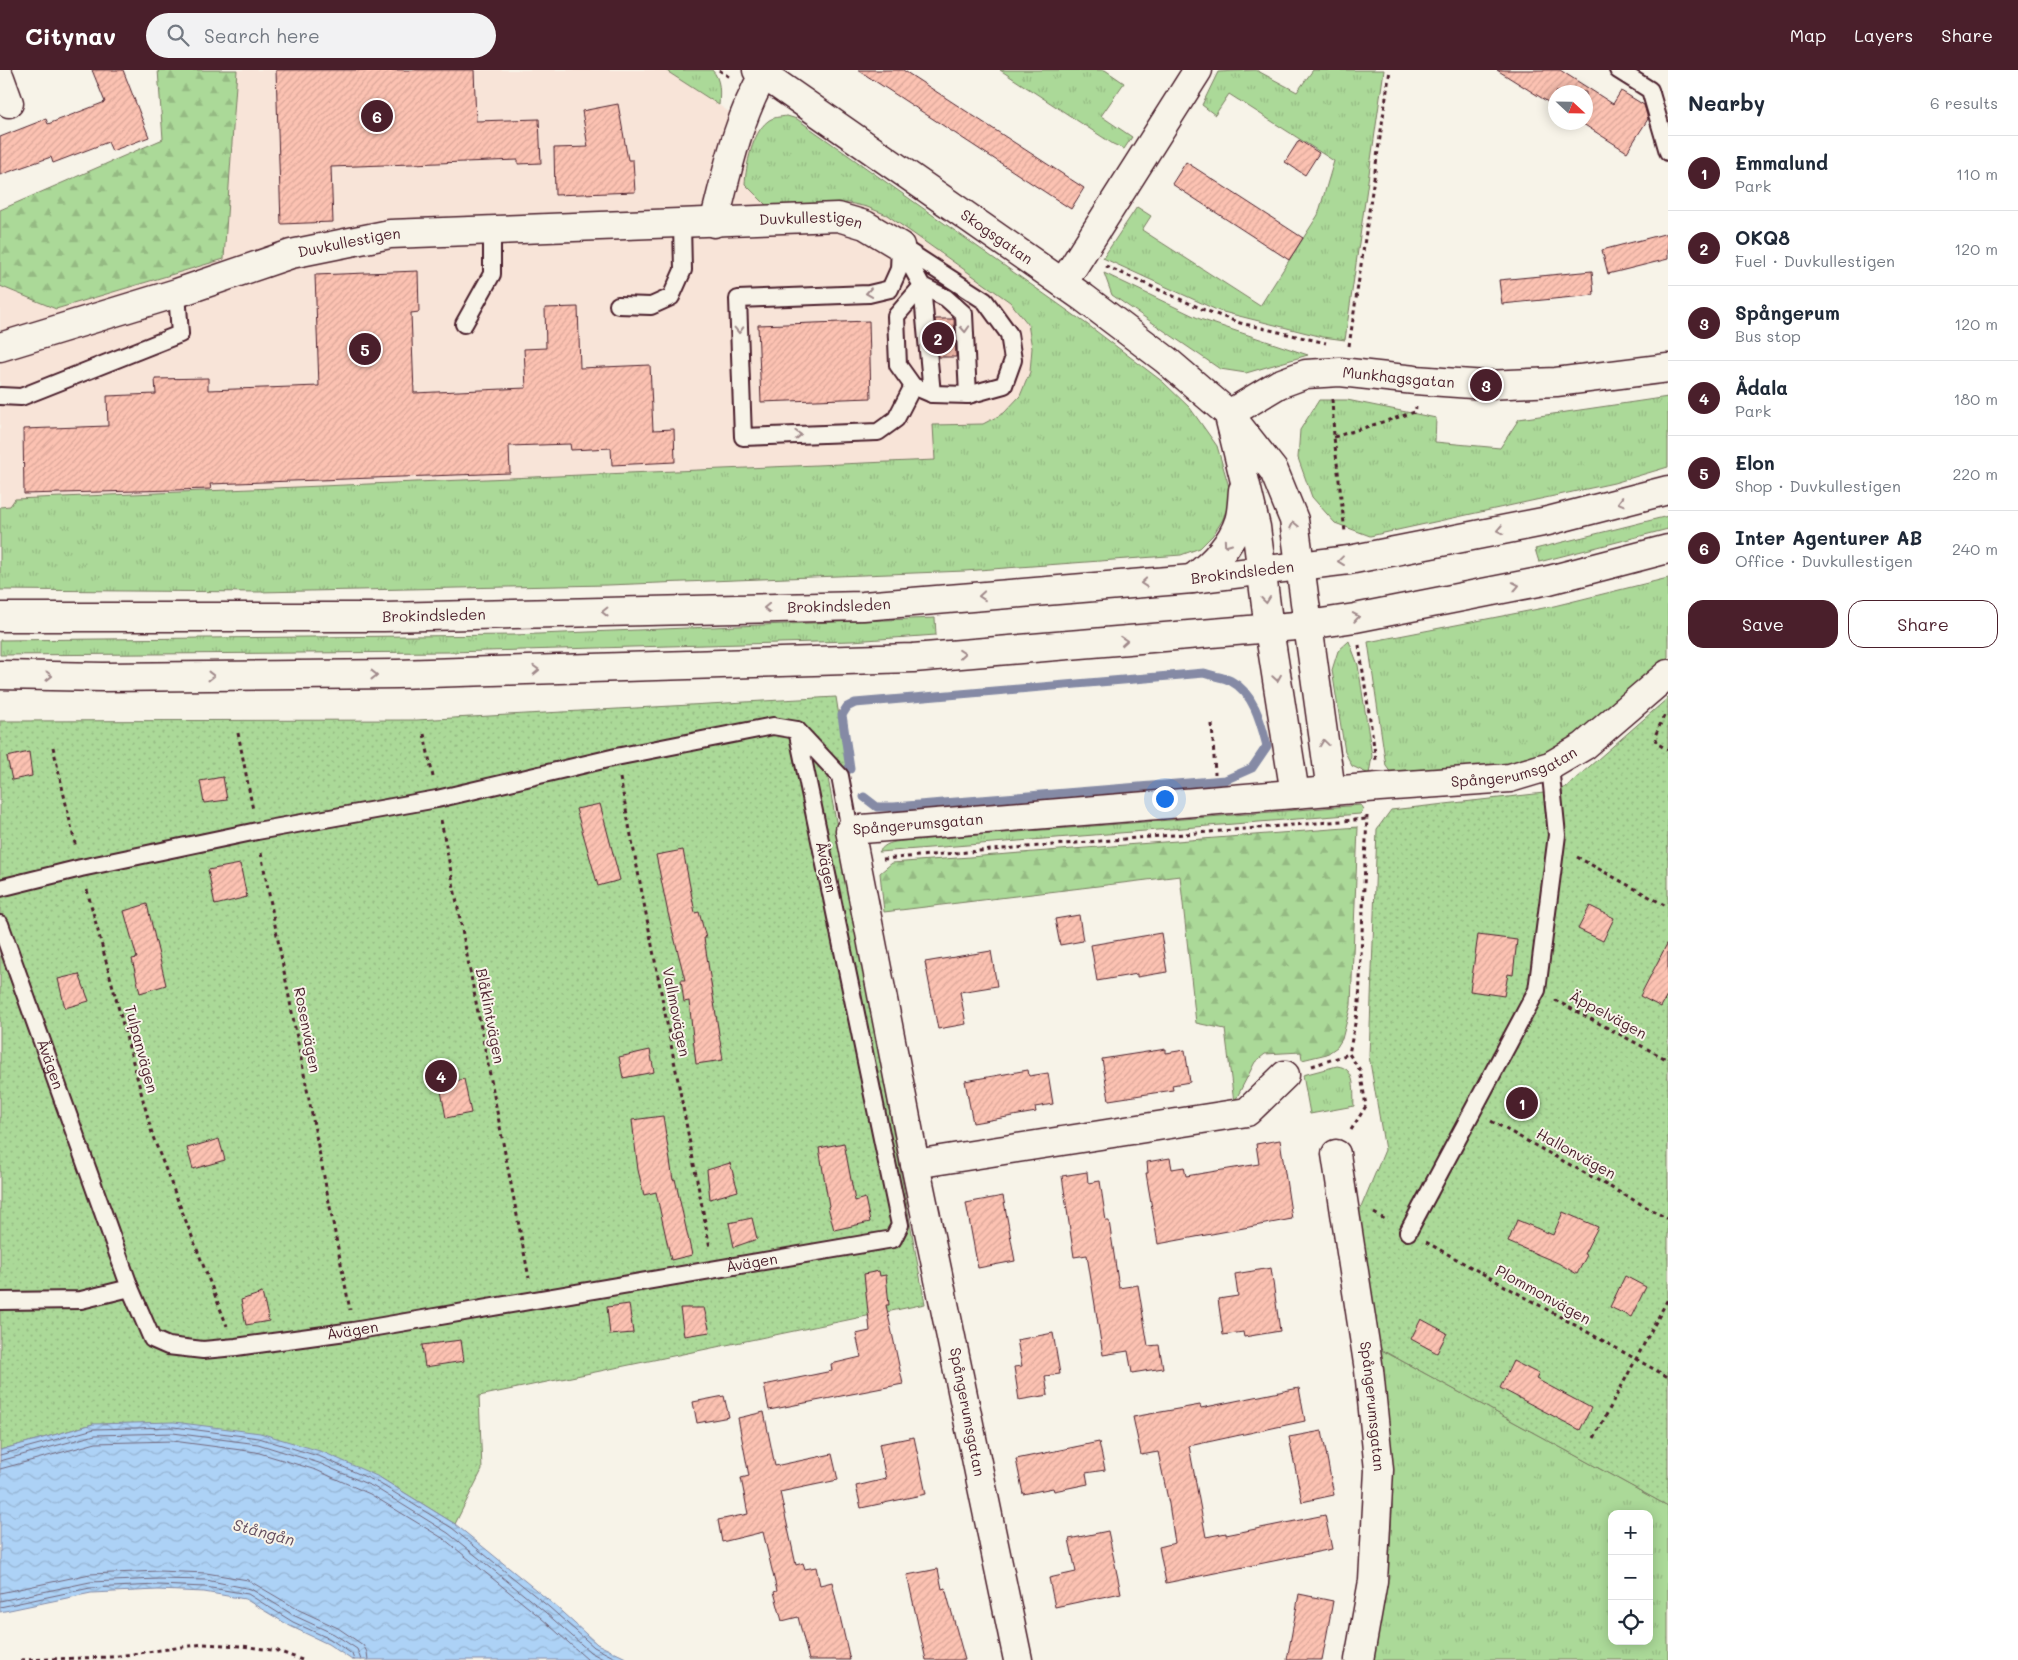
<!DOCTYPE html>
<meta charset="utf-8">
<style>
body{margin:0;font-family:Mali,sans-serif;background:#f2f2f3;color:#1f2937}
.controls{position:absolute;right:15px;bottom:15px;display:grid;overflow:hidden;border-radius:10px;box-shadow:0 2px 12px #0003}
.controls button{width:45px;height:45px;display:grid;place-items:center;padding:0;border:0;border-bottom:1px solid #e0e1e3;background:#fff;color:#1f2937;font:25px sans-serif}
.compass{position:absolute;left:1548px;top:15px;width:45px;height:45px;border-radius:50%;background:#fff;box-shadow:0 2px 12px #0003;rotate:112deg}
.you{position:absolute;left:1164px;top:728px;width:18px;height:18px;margin:-12px;border:4px solid #fff;border-radius:50%;background:#1a73e8;box-shadow:0 0 0 8px #1a73e833}
.badge{display:grid;place-items:center;width:32px;height:32px;border-radius:50%;background:#4a1f2b;color:#fff;font-size:16px;font-weight:700}
.pin{position:absolute;translate:-50% -50%;border:2px solid #fff;box-shadow:0 1px 5px #0006}
.list{margin:0;padding:0;list-style:none}
h2{display:flex;justify-content:space-between;align-items:center;height:65px;margin:0;padding:0 20px;font-size:21px}
h2 small{font-size:16px;font-weight:400;color:#747a83}
.list li{display:grid;grid-template-columns:32px 1fr auto;gap:15px;align-items:center;box-sizing:border-box;height:75px;padding:0 20px;border-top:1px solid #e0e1e3}
.list b{display:block;font-size:19px;white-space:nowrap}
.list p{margin:0;font-size:16px;white-space:nowrap;color:#747a83}
.list em{font-size:16px;font-style:normal;color:#747a83}
.actions{display:flex;gap:10px;padding:15px 20px}
.actions a{flex:1;padding:11px 0;border:1px solid #4a1f2b;border-radius:15px;text-align:center;font-size:18px;color:#4a1f2b}
.actions .main{background:#4a1f2b;color:#fff}
.icon{flex:none;width:28px;height:28px;fill:none;stroke:currentColor;stroke-width:2;stroke-linecap:round;stroke-linejoin:round}
.map{position:relative;flex:none;width:1668px;height:1590px;overflow:hidden}
header{display:flex;align-items:center;gap:30px;box-sizing:border-box;height:70px;padding:0 25px;background:#4a1f2b;color:#fff}
header strong{font-size:24px}
nav{display:flex;gap:28px;margin-inline-start:auto;font-size:18px}
.search{width:350px;height:45px;background:#f2f2f3;display:flex;align-items:center;gap:12px;box-sizing:border-box;padding:0 18px;border-radius:28px;color:#747a83;font-size:19px}
main{display:flex}
aside{flex:1;background:#fff}
.map>svg:first-child{display:block}
</style>
<header>
<strong>Citynav</strong>
<div class="search"><svg class="icon" aria-label="search" viewBox="0 0 24 24"><circle cx="10" cy="10" r="6"/><path d="M15 15l6 6"/></svg>Search here</div>
<nav><a>Map</a><a>Layers</a><a>Share</a></nav>
</header>
<main>
<div class="map">
<svg width="1668" height="1590" viewBox="0 0 1668 1590">
<defs>
<pattern id="grass-tufts" width="24" height="20" patternUnits="userSpaceOnUse" patternTransform="scale(1.25)"><rect width="24" height="20" fill="#abd998"/><path d="M3 7l-1-3M5 7V3M7 7l1-3M15 17l-1-3M17 17v-4M19 17l1-3" fill="none" stroke="#95ba83"/></pattern>
<pattern id="forest-firs" width="22" height="20" patternUnits="userSpaceOnUse" patternTransform="scale(1.25)"><rect width="22" height="20" fill="#abd998"/><path d="M5 1l3.5 6h-7zM16 11l3.5 6h-7z" fill="#95ba83"/></pattern>
<pattern id="garden-dots" width="8" height="8" patternUnits="userSpaceOnUse" patternTransform="scale(1.25)"><rect width="8" height="8" fill="#abd998"/><path d="M2 2h.1M6 6h.1" fill="none" stroke="#95ba83" stroke-width="1.8" stroke-linecap="round"/></pattern>
<pattern id="water-waves" width="16" height="10" patternUnits="userSpaceOnUse" patternTransform="scale(1.25)"><rect width="16" height="10" fill="#add2f6"/><path d="M0 5q4-4 8 0t8 0" fill="none" stroke="#96b4d3"/></pattern>
<pattern id="building-hatch" width="6" height="6" patternUnits="userSpaceOnUse" patternTransform="scale(1.25)"><rect width="6" height="6" fill="#fcc2b2"/><path d="M-1 1l2-2M0 6l6-6M5 7l2-2" fill="none" stroke="#daa699"/></pattern>
</defs>
<rect width="100%" height="100%" fill="#f7f3e8"/>
<filter id="ink" filterUnits="userSpaceOnUse"><feTurbulence type="fractalNoise" baseFrequency=".02" numOctaves="2"/><feDisplacementMap in="SourceGraphic" scale="10" xChannelSelector="R" yChannelSelector="G"/><feConvolveMatrix kernelMatrix="1 2 1 2 8 2 1 2 1" color-interpolation-filters="sRGB"/></filter>
<g filter="url(#ink)">
<path fill="#f8e4d8" d="M237,0H665L760,62L752,78L746,96L745,114L867,137L887,145L1010,232L1028,254L1032,278L1030,302L1020,326L1004,343L983,354L934,355L935,390L16,429L10,436L0,437V216L56,239L224,189Z"/>
<path fill="url(#grass-tufts)" stroke="#7a7c62" fill-rule="evenodd" d="M665,0H712C721,9 720,23 719,35Z
M1000,0H1105L1124,13L1101,46L1132,67L1124,79L1113,74Z
M1256,0L1297,22L1313,0H1384L1345,270L1323,267L1219,241L1103,188L1137,137L1151,146L1142,160L1260,236L1318,145L1334,91L1229,24L1215,45L1202,35L1218,2Z
M787,46L797,49L1088,255L1163,312L1190,338L1217,376L1229,417V434L1222,451L1213,465L1200,478L1181,485L965,501L608,515L259,522L0,520V437L10,436L15,429L935,390L933,355L983,354L1004,343L1020,326L1030,302L1032,278L1028,254L1010,232L887,145L867,137L849,133L768,137L745,114C746,96 752,63 768,51C773,47 780,47 787,46Z
M1104,203L1200,249L1308,285L1246,303L1220,299L1112,225Z
M1668,327V397L1614,413L1370,466L1335,453L1312,427L1298,388L1300,360L1319,330H1347L1436,348L1435,372L1500,378L1519,349Z
M1668,446V459L1539,492L1535,479Z
M1668,508V587L1576,668L1546,682L1505,694L1391,703L1386,696L1368,572L1554,536Z
M935,548L936,565L852,571L450,582L0,585V570L514,565Z
M1349,571L1358,595L1372,686L1369,704L1352,696L1345,682L1332,600L1338,581Z
M1361,735L1364,739L1360,744L879,782C885,773 893,772 903,771Z
M1337,996C1357,998 1353,1021 1354,1036L1310,1044L1303,1005Z
M1380,1279L1668,1436V1590H1373C1387,1525 1396,1444 1391,1377C1388,1345 1383,1312 1380,1279ZM1612,1444H1649V1571H1612Z"/>
<path fill="url(#forest-firs)" stroke="#7a7c62" d="M158,0H237L224,189L56,239L0,216V140L163,69Z
M1358,757L1351,935L1342,969L1337,977L1327,984L1302,990L1301,982L1265,984L1255,992L1234,1033L1225,959L1196,953L1180,806L884,842L880,803L892,793Z"/>
<path fill="url(#garden-dots)" stroke="#7a7c62" d="M836,627L848,704L828,708L925,1234L479,1326L482,1400L455,1454L379,1407L93,1354L0,1380V651L417,650Z
M1668,628V1436L1380,1279L1357,1147L1385,1080L1369,986L1377,759L1391,740L1553,722L1566,717Z"/>
<path fill="url(#water-waves)" stroke="#858aa5" d="M174,1352L260,1363L323,1382L379,1407L455,1454L552,1533L597,1574L630,1590H352L328,1574L290,1556L245,1529L204,1522L158,1520L91,1523L0,1542V1380L93,1354Z"/>
<g fill="none" stroke-linecap="round" stroke-linejoin="round">
<path stroke="#72677c" stroke-width="1" d="M0,1385L94,1359L174,1357L259,1368L321,1387L377,1412L452,1458L549,1537L594,1577L619,1590
M0,1391L95,1365L173,1363L258,1374L319,1393L374,1417L448,1463L545,1542L590,1582L605,1590
M0,1399L96,1373L173,1371L256,1382L316,1400L370,1424L444,1469L540,1547L588,1590
M0,1523L90,1504L159,1501L206,1503L248,1510L299,1540L338,1558L363,1575L367,1582L368,1590
M0,1531L90,1512L158,1509L206,1510L251,1519L295,1546L334,1564L357,1579L361,1590
M0,1537L90,1518L158,1515L205,1517L248,1524L293,1552L330,1569L352,1584L354,1590"/>
<path stroke="#858aa5" stroke-width="9" d="M850,699L842,645L847,637L855,633L1204,603C1212,606 1224,607 1231,611C1254,623 1261,653 1267,676L1252,698L1225,710L894,737H877L864,727"/>
</g>
<path fill="url(#building-hatch)" stroke="#4a1f2b" d="M92,0H123L149,67L112,81L108,72L53,93L51,87L0,105V67L46,49L48,54L105,32Z
M276,0H474L476,51L539,49L541,93L518,94V90L331,97L333,152L281,154Z
M858,0H903L1084,118L1071,139Z
M1497,0H1560L1613,34L1621,21L1644,35L1648,49L1627,82L1580,52H1586V22H1556V37Z
M618,34L628,90H633L635,122L555,125L554,78L588,77L582,41Z
M1299,70L1319,83L1305,105L1285,92Z
M1186,92L1303,168L1289,190L1172,114Z
M1668,163V189L1608,204L1602,180Z
M418,201L419,242L411,243L414,323L526,318L524,279L546,278L545,238L578,237L580,298L650,295L653,360L674,359L675,392L612,395L611,378L571,380L570,374L509,376L510,403L210,414L211,419L24,424L23,359L108,356L107,326L156,324L155,309L208,308V320L319,316L315,205Z
M1592,201L1594,225L1502,234L1499,210Z
M935,249H954L956,287H939Z
M869,251L871,328L761,332L758,255Z
M29,682L32,706L12,710L7,687Z
M223,707L227,730L204,733L200,711Z
M600,734L620,810L598,816L576,739Z
M683,780L695,843L699,842L706,868H704L723,990L696,994L689,931L684,932L681,910H685L668,843L656,785Z
M240,794L247,827L215,835L208,800Z
M147,834L166,915L140,923L132,889L137,888L124,841Z
M1590,836L1614,848L1603,871L1578,859Z
M1079,845L1083,871L1060,875L1055,849Z
M1161,863L1167,902L1137,907V904L1097,911L1091,875Z
M1478,865L1517,870L1513,905L1508,904L1504,926L1470,921Z
M1668,872V924L1661,937L1640,926Z
M991,881L997,916L960,922L966,954L938,959L925,892Z
M79,904L89,931L65,938L58,909Z
M1166,979V983L1185,980L1190,1012L1172,1015L1173,1020L1109,1030L1102,989Z
M650,980L654,1002L623,1008L619,987Z
M1028,1000L1029,1006L1048,1003L1053,1034L1035,1037L1036,1042L973,1053L965,1011Z
M464,1009L471,1043L446,1048L440,1015Z
M663,1046L673,1110L675,1109L692,1185L671,1190L656,1122L644,1125L638,1100L632,1050Z
M219,1069L225,1090L193,1099L187,1078Z
M1280,1070L1292,1149L1158,1174L1146,1103H1148L1147,1092L1170,1088L1172,1099L1184,1097L1186,1106L1259,1094L1256,1074Z
M844,1073L855,1131L865,1128L870,1152L834,1160L828,1137L829,1136L819,1078Z
M730,1093L738,1121L710,1129L707,1100Z
M1087,1102L1088,1113L1100,1111L1106,1151H1109L1119,1218L1138,1215L1148,1276L1159,1275L1163,1298L1132,1303L1128,1281L1103,1285L1087,1185L1074,1187L1062,1106Z
M1003,1126L1015,1191L978,1198L966,1133Z
M1563,1142L1598,1157L1584,1184L1587,1185L1577,1204L1558,1193L1508,1172L1517,1150L1553,1165Z
M752,1148L757,1169L734,1177L729,1153Z
M1271,1198L1280,1261L1244,1267L1243,1262L1223,1265L1218,1229L1238,1226L1235,1204Z
M879,1201L880,1206L886,1205L889,1235H886L903,1314L769,1340L764,1315L832,1301L831,1294L861,1287L856,1264L870,1261L864,1204Z
M1625,1206L1646,1217L1631,1247L1610,1237Z
M262,1223L269,1251L246,1255L241,1230Z
M629,1234L633,1263L610,1265L607,1237Z
M680,1238H704L710,1262L684,1266Z
M1421,1249L1447,1263L1437,1283L1411,1269Z
M1053,1263L1060,1304L1045,1306L1048,1325L1019,1330L1014,1297L1022,1296L1017,1270Z
M461,1270L464,1291L425,1297L422,1275Z
M1513,1291L1539,1304L1536,1309L1591,1338L1580,1360L1500,1318Z
M1299,1318L1305,1351L1189,1376L1206,1467L1226,1463V1465L1325,1445L1332,1479L1166,1513L1159,1477L1175,1473L1169,1434L1158,1382L1141,1385L1133,1347L1200,1335L1201,1338Z
M724,1326L729,1347L697,1353L693,1332Z
M764,1342L775,1396L832,1384L838,1410L780,1422L796,1495L803,1493L805,1499L816,1497L820,1515L832,1512L850,1590H809L798,1547L782,1551L774,1522L777,1521L763,1462L722,1472L718,1450L748,1444L741,1408L749,1406L738,1348Z
M1322,1361L1334,1425L1302,1432L1289,1367Z
M914,1367L926,1424L861,1438L856,1416L886,1409L879,1374Z
M1099,1372L1105,1400L1086,1403L1088,1414L1054,1421L1053,1418L1023,1424L1016,1389Z
M1108,1461L1121,1523L1055,1537L1049,1508L1076,1502L1069,1469Z
M938,1499L942,1519L945,1518L965,1590H926L907,1505Z
M1299,1524L1333,1531L1322,1590H1287Z"/>
<g fill="none" stroke-linecap="round" stroke-linejoin="round">
<g stroke="#4a1f2b" stroke-width="20">
<g id="lane">
<path d="M1618,0L1650,20L1668,82"/>
<path d="M900,176L899,199L890,219L869,224L738,229L743,367L878,362L896,349L913,316"/>
<path d="M900,176L985,231L1009,264L1013,290L1004,315L968,325L932,324L913,316L898,295L896,246L922,216Z"/>
<path d="M922,216L946,228L964,244L968,325"/>
<path d="M922,216L932,324"/>
<path d="M618,235L651,236L671,227L683,200L682,154"/>
<path d="M464,254L492,204V161"/>
<path d="M0,326L21,327L180,264L177,223"/>
<path d="M0,818L81,798L257,761L437,729L616,687L773,656L797,660L840,706L850,760"/>
<path id="s1" d="M0,854L130,1218L81,1230L0,1231"/>
<path d="M1408,1162L1537,920L1557,765L1550,696"/>
<path id="s2" d="M130,1218L152,1269L168,1276L203,1280L236,1277L353,1261L893,1169L900,1155L797,660"/>
</g>
</g>
<g stroke="#4a1f2b" stroke-width="31">
<g id="street">
<path d="M0,8L9,33"/>
<path d="M714,153C727,103 737,50 764,4"/>
<path d="M1063,213L1198,0"/>
<path id="s3" d="M0,277L177,223L291,184L390,164L838,147L865,155L900,176"/>
<path id="s4" d="M1229,344L1279,314L1306,304L1340,302L1415,310L1486,315L1556,312L1668,298"/>
<path d="M1308,555L1331,721"/>
<path d="M1269,559L1295,724"/>
<path id="s5" d="M1336,1084L1369,1300L1379,1400L1373,1511L1359,1590"/>
<path d="M915,1094L1247,1042L1285,1005"/>
<path id="s6" d="M1018,1590L915,1094L850,760L1379,717L1510,708L1550,696L1584,676L1668,604"/>
</g>
</g>
<g stroke="#4a1f2b" stroke-width="31">
<g id="secondary">
<path id="s7" d="M757,0L1084,228L1166,290L1229,344L1274,401L1294,450L1308,555"/>
<path d="M1230,350L1256,457L1269,559"/>
<path d="M1192,509C1212,494 1231,476 1239,451C1242,442 1242,430 1243,420"/>
<path id="s8" d="M0,547H384L863,536L1192,509L1349,490L1548,451L1668,420"/>
<path d="M0,605L103,607L397,604L913,588L1308,555L1355,548L1549,510L1668,479"/>
</g>
</g>
<path stroke="#4a1f2b" stroke-width="3" stroke-dasharray="4 4" stroke-linecap="butt" d="M719,0L729,7
M1106,196L1202,239L1240,253L1326,273
M1349,276L1390,0
M1332,329L1334,367L1345,462
M1334,367L1415,342L1416,337
M1359,575L1376,690
M1664,646L1655,666L1658,674L1668,680
M1212,654L1215,704
M238,663L253,740
M424,664L433,707
M53,677L76,778
M620,708L710,1178
M441,750L529,1208
M261,783L350,1240
M1577,787L1668,837
M883,789L1366,749
M87,820L153,1067L227,1256
M1555,930L1668,990
M1312,996L1349,984
M1491,1051L1668,1149
M1351,1060L1366,1036L1360,1000L1349,984L1359,933L1367,746
M1374,1143L1388,1151
M1426,1172L1668,1307
M1594,1368L1668,1229
M21,1590L111,1587L204,1574L242,1576L278,1581L302,1590"/>
<use href="#lane" stroke="#f7f3e8" stroke-width="16"/>
<use href="#street" stroke="#f7f3e8" stroke-width="28"/>
<use href="#secondary" stroke="#f7f3e8" stroke-width="28"/>
</g>
<defs><path id="oneway-chevron" d="M-2-3.5L2.5 0L-2 3.5" fill="none" stroke-width="1.6" stroke-linecap="round" stroke-linejoin="round" transform="scale(1.25)"/></defs>
<g stroke="#a0898a">
<use href="#oneway-chevron" transform="translate(869 223) rotate(172)"/>
<use href="#oneway-chevron" transform="translate(965 259) rotate(87)"/>
<use href="#oneway-chevron" transform="translate(739 260) rotate(88)"/>
<use href="#oneway-chevron" transform="translate(798 365) rotate(-2)"/>
<use href="#oneway-chevron" transform="translate(1621 432) rotate(165)"/>
<use href="#oneway-chevron" transform="translate(1294 455) rotate(-103)"/>
<use href="#oneway-chevron" transform="translate(1500 460) rotate(169)"/>
<use href="#oneway-chevron" transform="translate(1227 474) rotate(125)"/>
<use href="#oneway-chevron" transform="translate(1341 491) rotate(173)"/>
<use href="#oneway-chevron" transform="translate(1144 513) rotate(175)"/>
<use href="#oneway-chevron" transform="translate(1516 516) rotate(-11)"/>
<use href="#oneway-chevron" transform="translate(982 526) rotate(175)"/>
<use href="#oneway-chevron" transform="translate(1266 530) rotate(83)"/>
<use href="#oneway-chevron" transform="translate(767 538) rotate(179)"/>
<use href="#oneway-chevron" transform="translate(605 542) rotate(179)"/>
<use href="#oneway-chevron" transform="translate(1356 547) rotate(-10)"/>
<use href="#oneway-chevron" transform="translate(1124 571) rotate(-5)"/>
<use href="#oneway-chevron" transform="translate(962 584) rotate(-5)"/>
<use href="#oneway-chevron" transform="translate(536 600) rotate(-2)"/>
<use href="#oneway-chevron" transform="translate(374 605)"/>
<use href="#oneway-chevron" transform="translate(49 606) rotate(1)"/>
<use href="#oneway-chevron" transform="translate(211 606)"/>
<use href="#oneway-chevron" transform="translate(1277 608) rotate(81)"/>
<use href="#oneway-chevron" transform="translate(1324 673) rotate(-98)"/>
</g>
</g>
<g text-anchor="middle" stroke-width="4" stroke-linejoin="round" paint-order="stroke">
<g font-size="15" fill="#4a1f2b" stroke="#f7f3e8">
<text dy="5" stroke="none"><textPath href="#s3" startOffset="828">Duvkullestigen</textPath></text>
<text dy="5" stroke="none"><textPath href="#s7" startOffset="292">Skogsgatan</textPath></text>
<text dy="5" stroke="none"><textPath href="#s3" startOffset="365">Duvkullestigen</textPath></text>
<text dy="5" stroke="none"><textPath href="#s4" startOffset="180">Munkhagsgatan</textPath></text>
<text dy="5" stroke="none"><textPath href="#s8" startOffset="1244">Brokindsleden</textPath></text>
<text dy="5" stroke="none"><textPath href="#s8" startOffset="839">Brokindsleden</textPath></text>
<text dy="5" stroke="none"><textPath href="#s8" startOffset="434">Brokindsleden</textPath></text>
<text dy="5" stroke="none"><textPath href="#s6" startOffset="1515">Spångerumsgatan</textPath></text>
<text dy="5" stroke="none"><textPath href="#s6" startOffset="915">Spångerumsgatan</textPath></text>
<text transform="translate(826 797) rotate(78)" y="5">Åvägen</text>
<text transform="translate(676 942) rotate(79)" y="5">Vallmovägen</text>
<text transform="translate(1608 945) rotate(28)" y="5">Äppelvägen</text>
<text transform="translate(490 946) rotate(79)" y="5">Blåklintvägen</text>
<text transform="translate(307 960) rotate(79)" y="5">Rosenvägen</text>
<text transform="translate(141 979) rotate(75)" y="5">Tulpanvägen</text>
<text dy="5" stroke="none"><textPath href="#s1" startOffset="149">Åvägen</textPath></text>
<text transform="translate(1576 1084) rotate(29)" y="5">Hallonvägen</text>
<text dy="5" stroke="none"><textPath href="#s2" startOffset="664">Åvägen</textPath></text>
<text transform="translate(1543 1225) rotate(29)" y="5">Plommonvägen</text>
<text dy="5" stroke="none"><textPath href="#s2" startOffset="259">Åvägen</textPath></text>
<text dy="5" stroke="none"><textPath href="#s5" startOffset="255">Spångerumsgatan</textPath></text>
<text transform="translate(967 1342) rotate(79)" y="5">Spångerumsgatan</text>
</g>
<g font-size="16" font-style="italic" fill="#634c5e" stroke="#f7f3e8">
<text transform="translate(264 1462) rotate(15)" y="6">Stångån</text>
</g>
</g>
</svg>
<div class="controls">
<button>+</button>
<button>−</button>
<button><svg class="icon" aria-label="locate" viewBox="0 0 24 24"><circle cx="12" cy="12" r="6"/><path d="M12 2v4M12 18v4M2 12h4M18 12h4"/></svg></button>
</div>
<svg class="compass" viewBox="-18 -18 36 36"><path d="M0-13l5 13h-10z" fill="#e53935"/><path d="M0 13l5-13h-10z" fill="#747a83"/></svg>
<div class="you"></div>
<div class="pin badge" style="left:1522px;top:1033px">1</div>
<div class="pin badge" style="left:938px;top:268px">2</div>
<div class="pin badge" style="left:1486px;top:315px">3</div>
<div class="pin badge" style="left:441px;top:1006px">4</div>
<div class="pin badge" style="left:365px;top:279px">5</div>
<div class="pin badge" style="left:377px;top:46px">6</div>
</div>
<aside>
<h2>Nearby<small>6 results</small></h2>
<ul class="list">
<li><span class="badge">1</span><div><b>Emmalund</b><p>Park</p></div><em>110 m</em></li>
<li><span class="badge">2</span><div><b>OKQ8</b><p>Fuel · Duvkullestigen</p></div><em>120 m</em></li>
<li><span class="badge">3</span><div><b>Spångerum</b><p>Bus stop</p></div><em>120 m</em></li>
<li><span class="badge">4</span><div><b>Ådala</b><p>Park</p></div><em>180 m</em></li>
<li><span class="badge">5</span><div><b>Elon</b><p>Shop · Duvkullestigen</p></div><em>220 m</em></li>
<li><span class="badge">6</span><div><b>Inter Agenturer AB</b><p>Office · Duvkullestigen</p></div><em>240 m</em></li>
</ul>
<div class="actions"><a class="main">Save</a><a>Share</a></div>
</aside>
</main>
